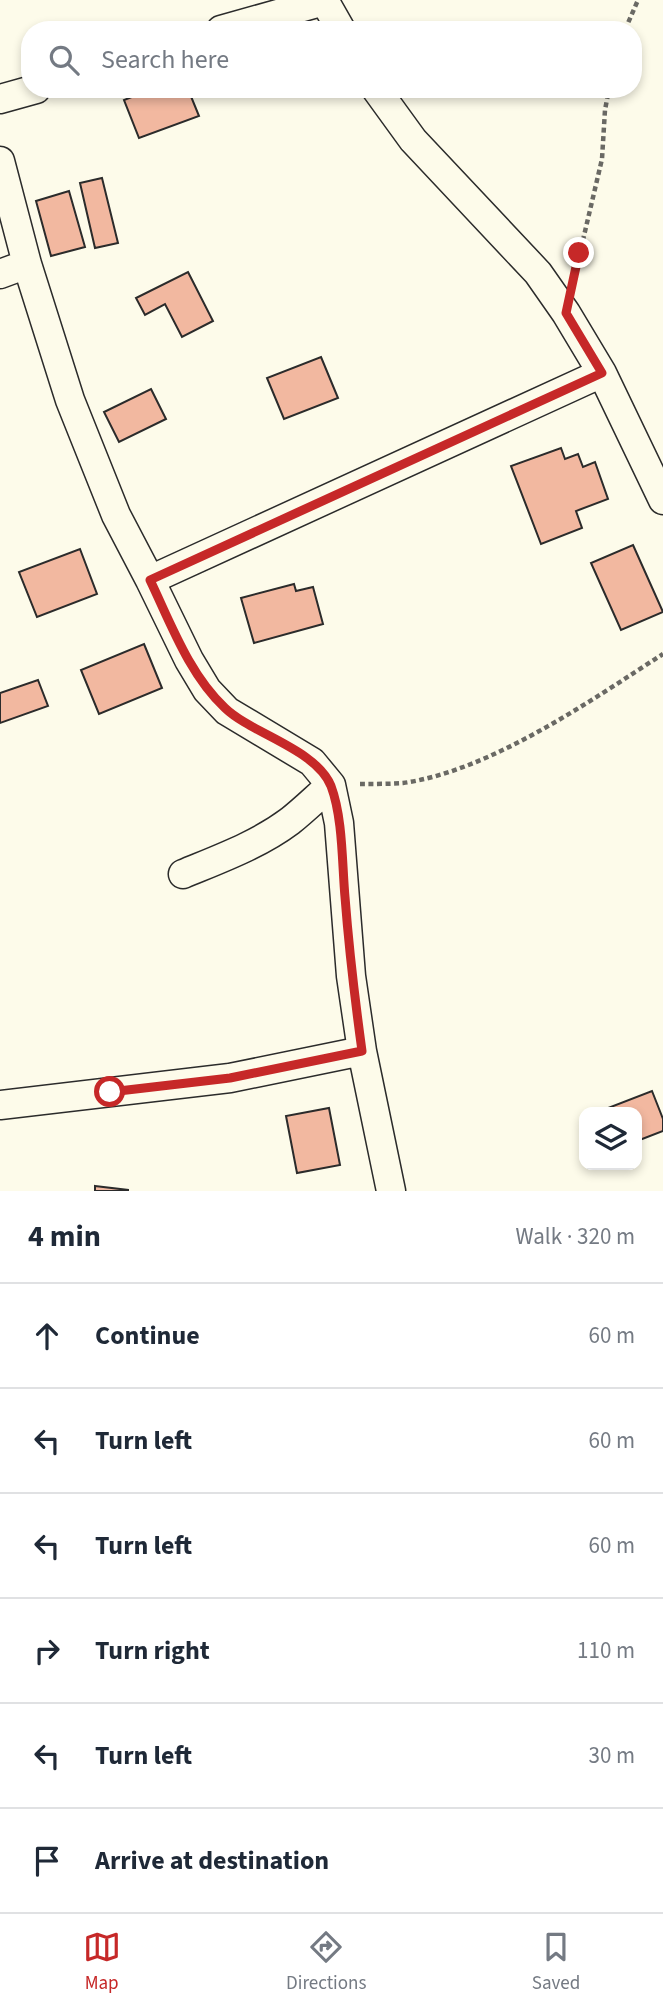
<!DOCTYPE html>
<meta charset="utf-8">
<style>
body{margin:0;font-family:"Source Sans 3",sans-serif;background:#f6f6f7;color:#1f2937}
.controls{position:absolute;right:21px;bottom:21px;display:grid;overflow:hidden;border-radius:14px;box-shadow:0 4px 10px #0003}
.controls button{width:63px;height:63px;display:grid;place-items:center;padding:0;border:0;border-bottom:2px solid #e0e1e3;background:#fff;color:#1f2937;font:35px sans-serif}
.stop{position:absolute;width:21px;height:21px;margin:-16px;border:5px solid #c62828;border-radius:50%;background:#fff}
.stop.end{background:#c62828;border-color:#fff;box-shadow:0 2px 7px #0008}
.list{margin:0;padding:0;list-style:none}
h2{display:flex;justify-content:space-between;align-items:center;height:91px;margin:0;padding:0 28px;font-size:30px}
h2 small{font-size:23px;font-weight:400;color:#747a83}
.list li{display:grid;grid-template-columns:46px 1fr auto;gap:21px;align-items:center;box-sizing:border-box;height:105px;padding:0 28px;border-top:2px solid #e0e1e3}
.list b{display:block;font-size:26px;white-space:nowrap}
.list em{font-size:23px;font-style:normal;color:#747a83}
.icon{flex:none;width:38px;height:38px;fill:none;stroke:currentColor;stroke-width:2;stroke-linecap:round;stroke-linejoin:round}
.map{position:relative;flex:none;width:663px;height:1191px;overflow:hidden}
.search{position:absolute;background:#fff;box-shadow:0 4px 10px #0003;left:21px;right:21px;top:21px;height:77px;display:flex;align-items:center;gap:18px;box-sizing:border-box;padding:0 24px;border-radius:28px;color:#747a83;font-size:26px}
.sheet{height:721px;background:#fff}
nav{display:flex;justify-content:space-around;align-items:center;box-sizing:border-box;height:98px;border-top:2px solid #e0e1e3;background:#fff;font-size:19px;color:#747a83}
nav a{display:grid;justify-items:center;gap:4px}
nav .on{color:#c62828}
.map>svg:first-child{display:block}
</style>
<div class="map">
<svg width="663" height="1191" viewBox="0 0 663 1191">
<rect width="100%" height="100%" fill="#fdfbea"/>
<path fill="#f2b8a0" stroke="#2b2b2b" stroke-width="2" d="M152,89H188L199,116L139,138L124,100Z
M102,178L118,243L95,248L80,183Z
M69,191L85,247L51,256L36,201Z
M188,272L213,321L182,337L165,304L145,315L136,298Z
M321,357L338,398L284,419L267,378Z
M151,389L166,419L119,442L104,412Z
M561,448L565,459L578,454L583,467L595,462L608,499L576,511L582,528L541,544L511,466Z
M633,545L663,612L621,630L591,563Z
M80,549L97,594L37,617L19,572Z
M294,584L296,591L313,587L323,624L254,643L241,598Z
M144,644L162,688L99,714L81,670Z
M38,680L48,706L0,723V693Z
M652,1091L663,1119V1131L637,1141V1112H610L608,1108Z
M329,1108L340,1165L297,1173L286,1116Z
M95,1186L128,1190V1191H95Z"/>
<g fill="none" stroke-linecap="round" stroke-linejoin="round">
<g stroke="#2b2b2b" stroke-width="31">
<path id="street" d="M324,0L341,30
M221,30L324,1
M376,89L413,140L538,273L566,313L602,373L663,500
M0,99L36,89
M0,161L27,264L70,400L116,515L150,580L189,660L207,690L227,711L312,762L331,785L339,823L351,976L362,1051L391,1191
M0,274L27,264
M150,580L602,373
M183,874C219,859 258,845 290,821C304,810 317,797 331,785
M0,1105L230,1078L362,1051"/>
</g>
<path stroke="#6a6964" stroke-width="4.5" stroke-dasharray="5 3.5" stroke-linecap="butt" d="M625,30L638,0
M575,274L602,159L605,110L609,89
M360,784C374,784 389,784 403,783C490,771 590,701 663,654"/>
<use href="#street" stroke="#fdfbea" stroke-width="28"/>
</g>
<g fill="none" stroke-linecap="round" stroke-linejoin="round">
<path stroke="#c62828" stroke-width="9" d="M110,1092L230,1078L362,1051C355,1000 349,949 345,897C342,864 343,818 331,786C316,749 252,734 225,708C189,674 171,624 150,580L602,373L566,313L579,253"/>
</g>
</svg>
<div class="controls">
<button><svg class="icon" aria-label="layers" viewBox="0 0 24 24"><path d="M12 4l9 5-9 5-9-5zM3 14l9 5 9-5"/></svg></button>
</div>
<div class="stop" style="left:110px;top:1092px"></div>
<div class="stop end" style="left:579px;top:253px"></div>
<div class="search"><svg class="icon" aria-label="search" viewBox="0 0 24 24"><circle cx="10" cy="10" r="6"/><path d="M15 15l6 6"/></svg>Search here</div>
</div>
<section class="sheet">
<h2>4 min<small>Walk · 320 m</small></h2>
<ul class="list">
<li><svg class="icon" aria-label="ahead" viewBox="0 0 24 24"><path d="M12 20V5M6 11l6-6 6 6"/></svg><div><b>Continue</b></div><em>60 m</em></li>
<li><svg class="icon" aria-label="left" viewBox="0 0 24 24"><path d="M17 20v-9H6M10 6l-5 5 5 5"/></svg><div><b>Turn left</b></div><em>60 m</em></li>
<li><svg class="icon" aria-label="left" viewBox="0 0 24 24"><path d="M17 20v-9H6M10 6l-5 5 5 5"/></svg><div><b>Turn left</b></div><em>60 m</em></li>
<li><svg class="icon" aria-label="right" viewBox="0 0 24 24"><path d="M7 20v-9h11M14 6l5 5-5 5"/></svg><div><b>Turn right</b></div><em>110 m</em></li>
<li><svg class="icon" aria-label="left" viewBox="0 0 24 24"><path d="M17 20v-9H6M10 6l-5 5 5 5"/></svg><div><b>Turn left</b></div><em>30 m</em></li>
<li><svg class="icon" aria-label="arrive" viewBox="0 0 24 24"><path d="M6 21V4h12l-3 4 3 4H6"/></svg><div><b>Arrive at destination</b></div></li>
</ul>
</section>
<nav>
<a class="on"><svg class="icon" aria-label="map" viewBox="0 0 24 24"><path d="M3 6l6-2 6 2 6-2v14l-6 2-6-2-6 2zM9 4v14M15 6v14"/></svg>Map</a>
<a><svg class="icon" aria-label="directions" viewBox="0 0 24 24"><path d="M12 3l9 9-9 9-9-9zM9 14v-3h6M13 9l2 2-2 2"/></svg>Directions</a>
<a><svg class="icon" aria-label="saved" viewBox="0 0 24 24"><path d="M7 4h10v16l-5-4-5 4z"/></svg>Saved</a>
</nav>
